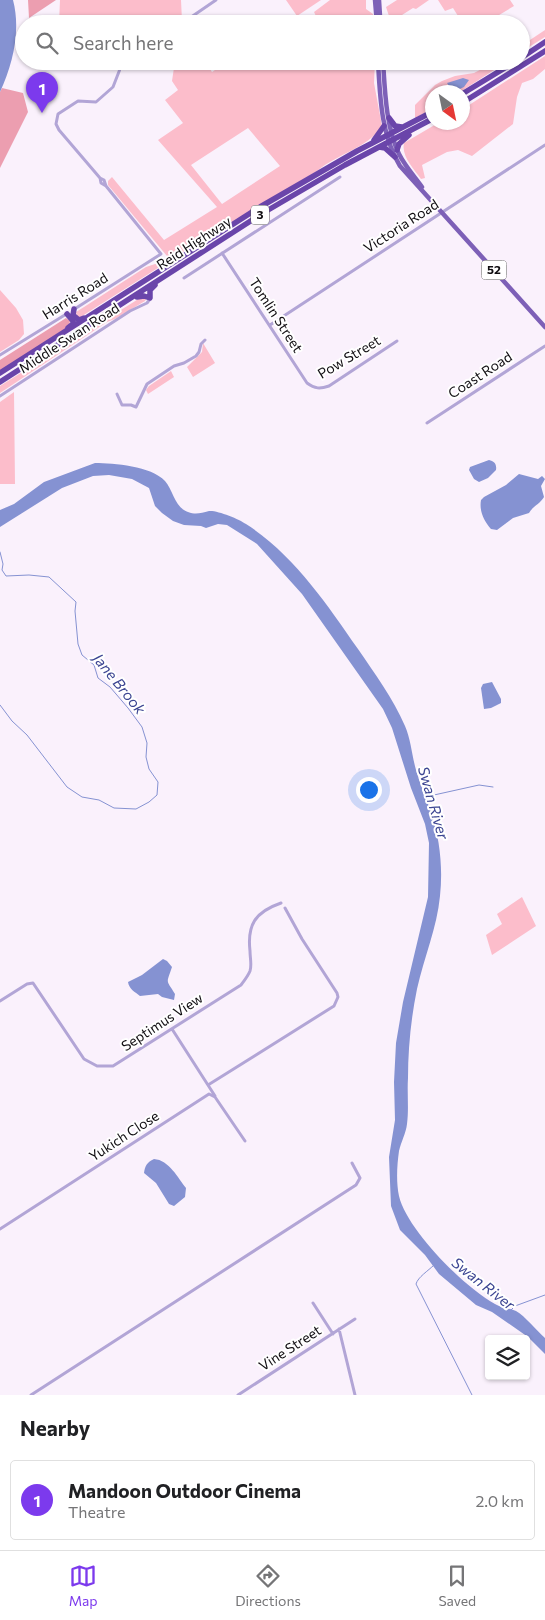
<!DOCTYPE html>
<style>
body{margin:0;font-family:Commissioner,sans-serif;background:#f6f6f6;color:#202124}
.controls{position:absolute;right:15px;bottom:15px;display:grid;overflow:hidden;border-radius:5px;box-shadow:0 1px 4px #0004}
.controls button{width:45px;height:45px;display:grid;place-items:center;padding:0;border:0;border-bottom:1px solid #e0e0e0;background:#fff;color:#202124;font:25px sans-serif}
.compass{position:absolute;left:425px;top:85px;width:45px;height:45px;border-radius:50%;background:#fff;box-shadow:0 1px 4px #0004;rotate:147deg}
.you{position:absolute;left:368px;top:789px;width:18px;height:18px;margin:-12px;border:4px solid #fff;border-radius:50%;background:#1a73e8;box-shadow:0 0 0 8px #1a73e833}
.badge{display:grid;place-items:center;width:32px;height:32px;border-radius:50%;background:#7c3aed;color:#fff;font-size:16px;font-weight:700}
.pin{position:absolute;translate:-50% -41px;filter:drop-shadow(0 1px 2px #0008)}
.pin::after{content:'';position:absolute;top:26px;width:18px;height:15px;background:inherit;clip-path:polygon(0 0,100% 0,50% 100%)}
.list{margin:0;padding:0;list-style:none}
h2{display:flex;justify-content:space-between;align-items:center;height:65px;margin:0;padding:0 20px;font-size:21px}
h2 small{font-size:16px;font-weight:400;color:#757577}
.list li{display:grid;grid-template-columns:32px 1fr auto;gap:15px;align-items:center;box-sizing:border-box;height:80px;margin:0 10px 10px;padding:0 10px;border:1px solid #e0e0e0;border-radius:5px}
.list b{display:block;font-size:19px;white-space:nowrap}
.list p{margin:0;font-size:16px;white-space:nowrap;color:#757577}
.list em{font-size:16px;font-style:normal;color:#757577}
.icon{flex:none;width:28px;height:28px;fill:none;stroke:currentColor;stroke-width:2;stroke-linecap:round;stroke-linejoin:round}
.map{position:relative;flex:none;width:545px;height:1395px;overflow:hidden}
.search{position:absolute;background:#fff;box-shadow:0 1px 4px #0004;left:15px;right:15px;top:15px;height:55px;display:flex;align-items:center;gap:12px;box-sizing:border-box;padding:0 18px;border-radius:28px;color:#757577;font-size:19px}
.sheet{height:155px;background:#fff}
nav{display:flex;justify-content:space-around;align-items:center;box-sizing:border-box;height:70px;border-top:1px solid #e0e0e0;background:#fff;font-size:14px;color:#757577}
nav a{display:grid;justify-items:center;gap:2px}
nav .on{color:#7c3aed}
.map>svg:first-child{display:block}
</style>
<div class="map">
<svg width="545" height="1395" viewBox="0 0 545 1395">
<rect width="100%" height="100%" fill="#faf1fc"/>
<path fill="#fcbdcb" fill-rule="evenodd" d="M60,0H181L182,21L178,24H59Z
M286,0H321L297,16Z
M330,0H366V9L373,14V17L363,24H316L314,20L317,18L314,12Z
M397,0H429L416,9L413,8L391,22L386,7Z
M438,0H510L514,6L484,24H463L453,8L445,11Z
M545,30V37L521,52V46Z
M545,56V69L533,79L522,83L517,97L513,124L472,156L458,150L447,152L422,165L425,178L421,179C414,169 401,156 404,143L438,123L462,122L463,109Z
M175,61H205L212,72L228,61H297L301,67L310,61H375L374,83L382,126C368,148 337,154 317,171L191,247L79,318L77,317L76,312L84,307L146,267L161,262L167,256L108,185V181L112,177L164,240L217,207L158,140L183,123L165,100L178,90L172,81ZM248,128L280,166L222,204L191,165Z
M497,61H508L460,92H432V109L415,118V105L435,85L442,81L455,76L474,73Z
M0,290L16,308L23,320L24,334L19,340L0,352Z
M140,298L146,299L145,301L115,319L107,322L0,393V386Z
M203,343L215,363L193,377L187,367L202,352Z
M171,371L174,377L148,394L146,390L149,386Z
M14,392L15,484H0V402Z
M522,897L536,926L492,955L486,935L502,924L497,914Z"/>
<path fill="#ec9eb0" d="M28,0H56L29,18Z
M2,88L23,93L28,112L0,168V92Z
M66,318L70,321L69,326L0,372V360Z"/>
<path fill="#8592d2" d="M0,0H13C21,30 13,64 0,92Z
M463,78L469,80L464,87L453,92L447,83Z
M489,460C494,461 497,464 496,470L488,478L479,482L474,479L469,470L470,467Z
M95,463C114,463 151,466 165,481C173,490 175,508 188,512C196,515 201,513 209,511C217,510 239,519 246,524C294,555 326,603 358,649C375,674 393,698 405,726C411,740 412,756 416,770C420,784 426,798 431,812C440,839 443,868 440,896C437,928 424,957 417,989C411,1018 408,1049 408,1078C407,1093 409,1109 407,1124C406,1133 401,1142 399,1151C397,1165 396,1182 399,1196C407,1230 464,1287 495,1304C501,1308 509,1308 516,1311C525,1316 537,1331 545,1338V1354L528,1337L492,1312L476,1305L439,1274L425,1255L400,1230L391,1206L389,1157L395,1120L394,1082L396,1043L403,1002L428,897L429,843L425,824L411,788L392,728L383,709L302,594L257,544L227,525L218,524L206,528L201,526L184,525L173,521L162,513L155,506L149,488L132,479L109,475L93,476L62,488L0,527V510L14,504L44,482Z
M519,474L538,479L542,476L545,479L541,486L544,497C540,504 533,506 529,513L513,518L497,530L491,529C484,521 479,511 481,500L484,497L506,485Z
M492,682L501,699V703L491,708L484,709L481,688L483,684Z
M163,959L167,961L172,967C166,985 166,979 175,994L174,1000L162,997L158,994L140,996C135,992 129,989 128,982L142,975Z
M154,1159C169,1160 178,1178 186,1188L185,1197L174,1206L169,1204L156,1183L144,1173C145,1166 147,1162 154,1159Z"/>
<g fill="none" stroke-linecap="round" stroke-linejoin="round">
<path stroke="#8592d2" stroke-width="1" d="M0,552L3,564L2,570L6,576L29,575L49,577L76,602L75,611L78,644L82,655L94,665L98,678L110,687L128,708L142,727L147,743L146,757L149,769L158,782L157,795L149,802L136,809L114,808L99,800L82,797L67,787L27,735L12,721L0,705
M425,797L479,785L493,787
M434,1265C428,1271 418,1277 416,1284L472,1395
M510,1311L515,1306L545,1295"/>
<path stroke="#b2a5d6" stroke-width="3" d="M181,24L216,0
M100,178L104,180L106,186
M222,253L307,383C315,389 320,389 329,386L397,341
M184,278L340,177
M73,310L161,254L106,186L101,183L100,178L59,130L56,124L58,114L78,101L96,102L113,87L120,69L130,61
M270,325L545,145
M0,355L68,313
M117,394L122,405H131L136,407L147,384L174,366L184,363L196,356L199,352L201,344L205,340
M0,396L130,311L147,303L150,299
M427,423L545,346
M0,1001L27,984L33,983L84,1059L97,1066H113L241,985C244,981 248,976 250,971C252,965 250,958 250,951C247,925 255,912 281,903
M172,1029L215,1096
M208,1085L334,1006L338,997L337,993L302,939L285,908
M0,1229L209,1094L215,1097L245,1141
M313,1303L333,1334
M339,1329L355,1395
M31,1395L356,1185L360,1178L352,1163
M238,1395L355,1319"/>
<path stroke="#7d60b7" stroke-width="4.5" d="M375,0L377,24
M379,0L380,16
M378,61C380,97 381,135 400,166L545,327
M383,61C385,92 386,127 399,154C405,166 414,176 422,187"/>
<path stroke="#6a45aa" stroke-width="5.5" d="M521,58L545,42
M462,94L516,61
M462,103L545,51
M389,118L395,126L402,127
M374,140L384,126
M379,147L385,148L395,157
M397,150L399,144L409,135
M137,297L144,296L150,298V290L155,285
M74,309L73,315L79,320L84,318
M67,314L73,321V324L68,328
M0,373L260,207L357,151L432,112
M0,382L263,213L345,165L432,119"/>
</g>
<g text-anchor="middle" stroke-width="4" stroke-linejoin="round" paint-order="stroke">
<g fill="#fff" stroke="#585658" stroke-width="1">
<rect x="251" y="205.5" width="18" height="19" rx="4"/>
<rect x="481.5" y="260.5" width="25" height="19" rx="4"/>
</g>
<g font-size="12" font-weight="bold" fill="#100d11">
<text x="260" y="219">3</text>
<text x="494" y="274">52</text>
</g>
<g font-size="14" fill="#100d11" stroke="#fff">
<text transform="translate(401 226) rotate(-33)" y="5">Victoria Road</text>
<text transform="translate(194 243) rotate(-33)" y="5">Reid Highway</text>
<text transform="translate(75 296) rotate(-32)" y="5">Harris Road</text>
<text transform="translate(276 315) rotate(57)" y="5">Tomlin Street</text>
<text transform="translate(69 338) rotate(-33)" y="5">Middle Swan Road</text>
<text transform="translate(349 357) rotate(-31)" y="5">Pow Street</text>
<text transform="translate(480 375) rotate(-33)" y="5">Coast Road</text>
<text transform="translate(162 1022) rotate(-33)" y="5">Septimus View</text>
<text transform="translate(124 1136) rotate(-33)" y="5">Yukich Close</text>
<text transform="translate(290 1348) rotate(-33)" y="5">Vine Street</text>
</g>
<g font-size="15" font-style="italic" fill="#3c4592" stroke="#fff">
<text transform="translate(119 684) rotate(51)" y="5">Jane Brook</text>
<text transform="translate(433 803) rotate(74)" y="5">Swan River</text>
<text transform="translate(483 1284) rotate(38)" y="5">Swan River</text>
</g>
</g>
</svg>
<div class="controls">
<button><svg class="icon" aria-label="layers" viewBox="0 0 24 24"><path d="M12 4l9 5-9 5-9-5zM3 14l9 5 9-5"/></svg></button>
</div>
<svg class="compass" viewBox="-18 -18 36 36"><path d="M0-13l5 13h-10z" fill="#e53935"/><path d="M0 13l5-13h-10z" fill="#757577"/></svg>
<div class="you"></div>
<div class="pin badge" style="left:42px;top:113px">1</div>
<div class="search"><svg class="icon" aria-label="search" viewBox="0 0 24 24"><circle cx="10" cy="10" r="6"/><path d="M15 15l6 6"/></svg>Search here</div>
</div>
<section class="sheet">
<h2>Nearby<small></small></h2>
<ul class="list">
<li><span class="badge">1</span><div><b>Mandoon Outdoor Cinema</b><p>Theatre</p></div><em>2.0 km</em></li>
</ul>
</section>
<nav>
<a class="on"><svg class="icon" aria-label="map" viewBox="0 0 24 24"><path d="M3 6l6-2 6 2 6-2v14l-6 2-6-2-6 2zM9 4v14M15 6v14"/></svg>Map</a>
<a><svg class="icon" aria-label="directions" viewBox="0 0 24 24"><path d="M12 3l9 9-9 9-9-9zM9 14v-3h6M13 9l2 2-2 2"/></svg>Directions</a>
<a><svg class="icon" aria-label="saved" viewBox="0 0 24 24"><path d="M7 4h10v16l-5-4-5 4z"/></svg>Saved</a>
</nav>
